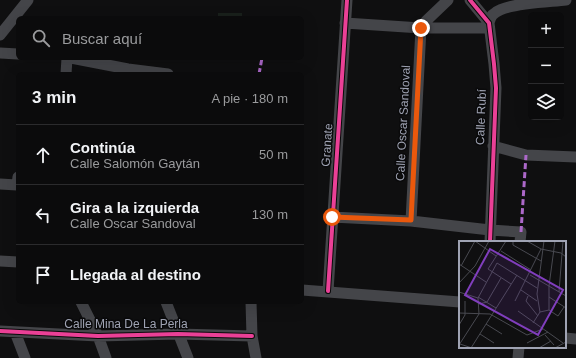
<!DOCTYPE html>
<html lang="es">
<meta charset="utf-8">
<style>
body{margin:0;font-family:Arial,sans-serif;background:#19191a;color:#f1f3f6}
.controls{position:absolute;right:12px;top:12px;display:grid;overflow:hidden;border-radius:6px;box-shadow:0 4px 16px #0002}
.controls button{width:36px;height:36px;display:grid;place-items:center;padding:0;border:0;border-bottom:1px solid #2b2b2d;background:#0b0b0c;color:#f1f3f6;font:20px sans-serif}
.stop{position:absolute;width:12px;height:12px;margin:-9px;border:3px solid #ea580c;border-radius:50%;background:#fff}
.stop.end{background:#ea580c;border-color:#fff;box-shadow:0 1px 4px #0008}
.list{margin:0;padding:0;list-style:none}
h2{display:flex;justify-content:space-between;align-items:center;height:52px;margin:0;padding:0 16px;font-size:17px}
h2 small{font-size:13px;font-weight:400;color:#9a9b9d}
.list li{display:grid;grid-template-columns:26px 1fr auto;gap:12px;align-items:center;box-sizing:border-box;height:60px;padding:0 16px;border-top:1px solid #2b2b2d}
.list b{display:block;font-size:15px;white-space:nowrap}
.list p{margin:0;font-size:13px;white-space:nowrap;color:#9a9b9d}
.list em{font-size:13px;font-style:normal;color:#9a9b9d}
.icon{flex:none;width:22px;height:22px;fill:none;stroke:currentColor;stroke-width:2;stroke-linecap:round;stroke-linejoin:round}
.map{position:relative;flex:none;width:576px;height:358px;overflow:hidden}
.search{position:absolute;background:#0b0b0c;box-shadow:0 4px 16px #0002;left:16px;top:16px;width:288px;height:44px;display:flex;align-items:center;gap:10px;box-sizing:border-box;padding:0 14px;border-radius:6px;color:#9a9b9d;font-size:15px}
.panel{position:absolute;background:#0b0b0c;box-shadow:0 4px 16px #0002;left:16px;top:72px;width:288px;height:232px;border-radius:6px}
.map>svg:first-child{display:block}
</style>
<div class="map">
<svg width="576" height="358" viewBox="0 0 576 358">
<rect width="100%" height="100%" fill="#0f0f10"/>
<path fill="#19201b" d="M218,13H242V18H218Z"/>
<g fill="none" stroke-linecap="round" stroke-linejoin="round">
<path stroke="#444549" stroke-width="11" d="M470,0L489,23L494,64L496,88L490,242
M345,23L421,28H489
M489,23C490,19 491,15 495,13C506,3 550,2 566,0
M0,35L28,0
M0,53L18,54
M71,58L128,69L168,74
M66,74L67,58
M493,146L526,155L576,157
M0,184L17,185L18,177
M332,217L411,221L490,230L521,232L520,242
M411,221L421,28L426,21L448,0
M0,261L18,262
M302,290L460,302
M328,291L347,0
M81,302L98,336L106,358
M166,302L188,358
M251,302L252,336L256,358
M0,331L98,336L178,334L252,336
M15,332L25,358
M565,338L576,339
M518,358L519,347"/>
<path stroke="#ac68c9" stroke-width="3" stroke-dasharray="6 3" stroke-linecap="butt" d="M270,18V16
M259,74L262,58
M521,232L526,155"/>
<g stroke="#0a0a0b" stroke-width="6">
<path id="cycleway" d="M470,0L489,23L494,64L496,88L490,242
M328,291L347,0
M0,331L98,336L178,334L252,336"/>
</g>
<use href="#cycleway" stroke="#ea4096" stroke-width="4"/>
</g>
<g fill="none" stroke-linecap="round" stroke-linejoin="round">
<path stroke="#ea580c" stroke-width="5" d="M332,217L411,220L421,28"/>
</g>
<g text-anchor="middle" stroke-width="3" stroke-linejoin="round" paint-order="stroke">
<g font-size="12" fill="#9fa3b3" stroke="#0a0a0b">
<text transform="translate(481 117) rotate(-88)" y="4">Calle Rubí</text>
<text transform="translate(403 123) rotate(-87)" y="4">Calle Oscar Sandoval</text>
<text transform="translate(327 145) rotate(-86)" y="4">Granate</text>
<text x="126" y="328">Calle Mina De La Perla</text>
</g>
</g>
<g transform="translate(459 241)">
<rect width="107" height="107" fill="#0f0f10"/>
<path fill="none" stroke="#494a51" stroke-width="1" d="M16,0L37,15M47,0L29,28L52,43M54,0V4L82,20M68,0L82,8L102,12L107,16M42,10L72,29M0,23L27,41M2,25L16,0M71,34L107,55M0,42L16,25L30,0M62,49L78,60M0,51L19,57M100,51L104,0M69,55L67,60L79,75M19,56L37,67M90,56L107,67M56,60L82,8M20,63L28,61L42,37M90,69V45L96,0M59,70L104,102M81,71L90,69L99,75L105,66M0,72L31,73L68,94L84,88M74,82L81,71L78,53L85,0M27,83L43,93M0,84L6,74V60M21,93L35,102M86,94L95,104M68,102L89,91M1,103L13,107M0,104L20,73L19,57L38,22L78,47M12,107L58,34M80,107L92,100M96,107L107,101"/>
<path fill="#803ebd" fill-opacity="0.15" stroke="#803ebd" stroke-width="2" d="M31,8L104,49L79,94L6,54Z"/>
<rect width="107" height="107" fill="none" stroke="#9fa3b3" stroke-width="2"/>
</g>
</svg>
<div class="controls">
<button>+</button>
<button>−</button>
<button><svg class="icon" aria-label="layers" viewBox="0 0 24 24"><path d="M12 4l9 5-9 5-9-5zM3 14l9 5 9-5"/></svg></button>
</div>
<div class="stop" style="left:332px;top:217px"></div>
<div class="stop end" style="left:421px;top:28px"></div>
<div class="search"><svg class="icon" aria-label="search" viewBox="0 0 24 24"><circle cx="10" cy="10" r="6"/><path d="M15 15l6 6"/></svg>Buscar aquí</div>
<section class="panel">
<h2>3 min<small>A pie · 180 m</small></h2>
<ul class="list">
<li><svg class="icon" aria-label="ahead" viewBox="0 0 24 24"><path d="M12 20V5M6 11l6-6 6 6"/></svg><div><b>Continúa</b><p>Calle Salomón Gaytán</p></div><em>50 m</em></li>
<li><svg class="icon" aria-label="left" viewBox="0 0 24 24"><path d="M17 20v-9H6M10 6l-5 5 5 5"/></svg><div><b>Gira a la izquierda</b><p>Calle Oscar Sandoval</p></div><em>130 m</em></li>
<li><svg class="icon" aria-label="arrive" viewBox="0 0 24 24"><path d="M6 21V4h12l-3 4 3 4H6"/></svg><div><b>Llegada al destino</b></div></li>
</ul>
</section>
</div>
